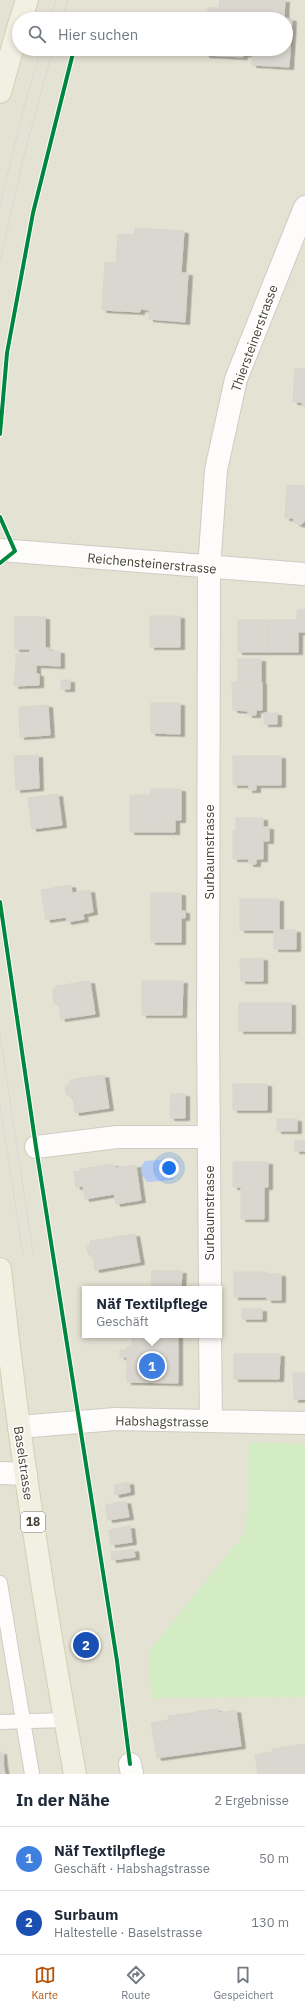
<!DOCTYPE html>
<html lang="de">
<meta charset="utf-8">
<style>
body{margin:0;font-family:"IBM Plex Sans",sans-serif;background:#f6f6f7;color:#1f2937}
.you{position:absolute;left:169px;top:1168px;width:14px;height:14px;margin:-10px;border:3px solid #fff;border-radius:50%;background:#1a73e8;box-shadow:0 0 0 6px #1a73e833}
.badge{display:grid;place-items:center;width:26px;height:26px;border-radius:50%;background:#b45309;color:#fff;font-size:13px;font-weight:700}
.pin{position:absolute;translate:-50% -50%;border:2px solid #fff;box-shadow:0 1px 4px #0006}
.popup{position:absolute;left:82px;top:1286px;width:140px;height:52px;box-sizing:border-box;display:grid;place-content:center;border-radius:0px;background:#fff;filter:drop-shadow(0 1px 3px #0005);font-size:13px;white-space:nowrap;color:#747a83}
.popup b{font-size:15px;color:#1f2937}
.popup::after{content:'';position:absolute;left:50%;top:100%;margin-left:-8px;border:8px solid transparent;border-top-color:#fff}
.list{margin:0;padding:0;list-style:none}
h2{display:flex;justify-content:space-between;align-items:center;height:52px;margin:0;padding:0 16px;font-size:17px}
h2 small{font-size:13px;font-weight:400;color:#747a83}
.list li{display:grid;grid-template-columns:26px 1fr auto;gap:12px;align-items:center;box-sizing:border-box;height:64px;padding:0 16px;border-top:1px solid #e0e1e3}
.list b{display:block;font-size:15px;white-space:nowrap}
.list p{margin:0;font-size:13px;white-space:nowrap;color:#747a83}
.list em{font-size:13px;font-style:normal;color:#747a83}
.icon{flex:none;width:22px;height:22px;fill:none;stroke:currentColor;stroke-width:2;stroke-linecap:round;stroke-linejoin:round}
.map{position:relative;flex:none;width:305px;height:1774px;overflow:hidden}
.search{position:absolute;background:#fff;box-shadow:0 2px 6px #0003;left:12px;right:12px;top:12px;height:44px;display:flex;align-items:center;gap:10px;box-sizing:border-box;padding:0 14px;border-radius:22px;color:#747a83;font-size:15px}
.sheet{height:180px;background:#fff}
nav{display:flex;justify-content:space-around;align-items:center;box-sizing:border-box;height:56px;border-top:1px solid #e0e1e3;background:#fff;font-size:11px;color:#747a83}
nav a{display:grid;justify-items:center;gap:2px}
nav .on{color:#b45309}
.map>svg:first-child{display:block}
</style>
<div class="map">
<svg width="305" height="1774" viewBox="0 0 305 1774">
<defs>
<filter id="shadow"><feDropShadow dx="4.5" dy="2.5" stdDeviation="0" flood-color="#0004"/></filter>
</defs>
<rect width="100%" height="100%" fill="#f0eee6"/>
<path fill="#e4e2d3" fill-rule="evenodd" d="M0,0H305V1774H0ZM19,19H286V49H19ZM85,1289H219V1335H85Z"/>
<path fill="#d4ecc4" d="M249,1442L305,1444V1697L151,1698L149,1651L246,1532Z"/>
<path fill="#b4caf0" d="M173,1159L178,1161C180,1169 178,1174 172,1180L147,1182L142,1175L141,1167L145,1161Z"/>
<path fill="#d9d7cf" stroke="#d8d6cc" filter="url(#shadow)" d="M220,0H285L284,18L292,19L289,67L252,65V55L243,54V57L205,55V49H286V19H207L208,7L219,8Z
M135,228L184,231L181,273H188L185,322L149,319V310L140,309V312L102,310L105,262L116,263L118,234L135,235Z
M295,368L305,369V408L301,402H293Z
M287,485L305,486V520L301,525L295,523L293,518H285Z
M297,610H305V632H298V652H268V620H297Z
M150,616H180V647H150Z
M15,617H45V648H49V651H60V666L16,664V654H30V649H15Z
M238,620H268V652H238Z
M238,659H261V670H238Z
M16,664H36V674H39V685L14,686Z
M238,670H261V682L238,681Z
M61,680H70V689H61Z
M232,682H262V710H256V715H248V711L233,710Z
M151,703H180V734L151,733Z
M48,705L50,735L20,737L19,707Z
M264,713H277V724H264Z
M38,755L39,788L16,790L14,756Z
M233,756H281V785H256V790H248L249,785H233Z
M151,789H181V820H175V832H130V795H151Z
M58,794L62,825L32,829L28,798Z
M236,818H263V827H269V841H263V859H256V864H249V859H233V831H236Z
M71,885L72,893L90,890L93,912L83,914L84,919L67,922L66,917L46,920L41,890Z
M151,893H181V911H185V918H181V942H151Z
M240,899H279V930H240Z
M274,930H296V949H274Z
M263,958V981H241L240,959Z
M90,981L95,1014L61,1019L59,1004H55L53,1000V989L56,988V986Z
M142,981H183L182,1015H142Z
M239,1003H291V1031H239Z
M104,1075L109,1108L75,1113L73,1097L68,1096L65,1091L66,1086L71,1083L70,1080Z
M233,1084H267V1110H233Z
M171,1094H185V1118H170Z
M277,1119H297V1131H277Z
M295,1140L305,1141V1151H295Z
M233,1162H268V1187H264V1219H241V1187H233Z
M114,1164L115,1168L136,1165L141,1200L116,1204L114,1194L85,1199L83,1186L76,1187L74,1172L81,1171L80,1169Z
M135,1234L140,1262L95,1270L93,1256L88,1254L87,1247L91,1244L90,1241Z
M152,1271H182L181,1289H151Z
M234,1272H267V1274H281V1300H267V1297H234Z
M242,1309H262V1319H242Z
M132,1335H178V1383L127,1382V1357H120V1350H127V1346H132Z
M234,1354H280L279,1379H234Z
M293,1373H305V1399L294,1400Z
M129,1482L130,1492L115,1495L114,1485Z
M126,1501L129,1517L108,1520L105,1505Z
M130,1526L132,1542L111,1545L109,1530Z
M134,1549L135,1557L112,1560L111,1552Z
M218,1709V1713L236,1710L241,1746L157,1758L151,1723L169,1720L168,1716Z
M305,1744V1774H258L255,1755L272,1752V1749Z
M0,1752H2L3,1764H0Z
M0,1764H3L5,1774H0Z"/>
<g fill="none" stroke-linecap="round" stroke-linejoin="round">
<g stroke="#ceccc4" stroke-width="16">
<path id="service" d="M0,1583L32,1774
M0,1722L65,1720"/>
</g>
<g stroke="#ceccc4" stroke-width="24">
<path id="minor" d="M0,550L305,574
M36,1147L117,1137H209
M210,1289L208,1026L209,568L216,470L236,379L305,207
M210,1335L211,1421
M19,1427L115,1419L305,1423
M0,1473L26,1474
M130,1764L132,1774"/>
</g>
<g stroke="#d3d0b2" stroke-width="24">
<path id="primary" d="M21,19L27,0
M0,92L19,25
M0,1269C18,1438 44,1607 75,1774"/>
</g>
<use href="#service" stroke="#fdfcfb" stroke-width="14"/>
<use href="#minor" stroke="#fdfcfb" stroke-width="22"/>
<use href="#primary" stroke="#f1f0e2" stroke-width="22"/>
<path stroke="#d8d8d7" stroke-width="1" d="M50,19L56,0
M62,19L68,0
M0,206L23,110L41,49
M0,262L24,155L53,49
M0,1034L33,1253
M0,1104L23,1255"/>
<g stroke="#fff" stroke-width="6">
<path id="cycleway" d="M0,434L7,353L33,213L74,49
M0,517L15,551L0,563
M0,902L36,1147L117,1661L130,1764"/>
</g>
<use href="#cycleway" stroke="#00873e" stroke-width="4"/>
</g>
<g text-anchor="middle" stroke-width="3" stroke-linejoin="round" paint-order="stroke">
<rect fill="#fff" stroke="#7d7b70" stroke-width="1" x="21" y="1512" width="24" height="20" rx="3"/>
<g font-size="12" font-weight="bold" fill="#454233">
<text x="33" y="1526">18</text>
</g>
<g font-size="13" fill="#454233" stroke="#fff">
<text transform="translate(254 338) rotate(-70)" y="5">Thiersteinerstrasse</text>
<text transform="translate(152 563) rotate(5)" y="5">Reichensteinerstrasse</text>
<text transform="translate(209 852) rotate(-90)" y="5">Surbaumstrasse</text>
<text transform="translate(209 1213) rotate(-90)" y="5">Surbaumstrasse</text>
<text transform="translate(162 1421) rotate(1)" y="5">Habshagstrasse</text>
<text transform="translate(24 1463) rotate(82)" y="5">Baselstrasse</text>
</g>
</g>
</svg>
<div class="you"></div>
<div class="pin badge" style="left:152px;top:1366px;background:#3f7fe0">1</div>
<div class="popup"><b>Näf Textilpflege</b>Geschäft</div>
<div class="pin badge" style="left:86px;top:1645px;background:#1a4fb4">2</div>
<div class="search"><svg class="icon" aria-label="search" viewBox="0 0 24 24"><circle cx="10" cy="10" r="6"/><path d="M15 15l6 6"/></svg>Hier suchen</div>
</div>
<section class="sheet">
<h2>In der Nähe<small>2 Ergebnisse</small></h2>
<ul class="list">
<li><span class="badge" style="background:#3f7fe0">1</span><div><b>Näf Textilpflege</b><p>Geschäft · Habshagstrasse</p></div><em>50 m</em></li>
<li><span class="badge" style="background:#1a4fb4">2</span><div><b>Surbaum</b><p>Haltestelle · Baselstrasse</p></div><em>130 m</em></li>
</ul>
</section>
<nav>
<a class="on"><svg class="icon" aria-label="map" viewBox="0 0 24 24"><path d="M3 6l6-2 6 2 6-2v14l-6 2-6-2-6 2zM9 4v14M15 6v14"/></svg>Karte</a>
<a><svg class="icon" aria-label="directions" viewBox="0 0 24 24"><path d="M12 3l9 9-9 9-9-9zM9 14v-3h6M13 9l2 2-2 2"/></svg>Route</a>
<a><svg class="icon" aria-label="saved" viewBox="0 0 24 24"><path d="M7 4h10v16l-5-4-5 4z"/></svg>Gespeichert</a>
</nav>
